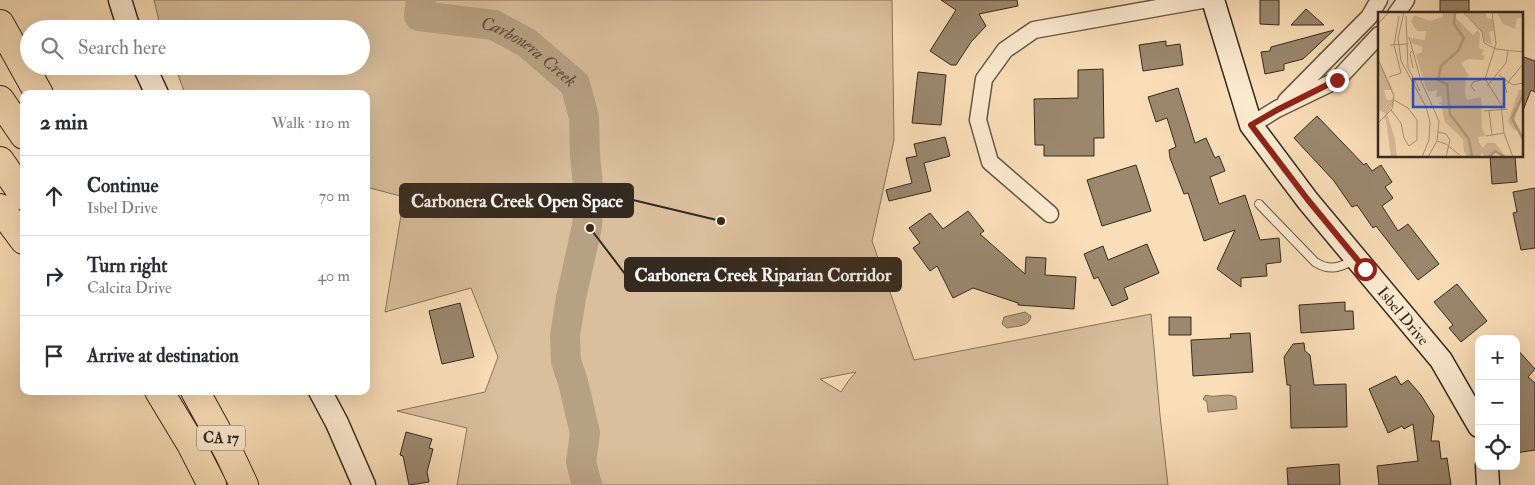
<!DOCTYPE html>
<meta charset="utf-8">
<style>
body{margin:0;font-family:"IM FELL Double Pica",serif;background:#f2f2f3;color:#2b2b33}
.controls{position:absolute;right:15px;bottom:15px;display:grid;overflow:hidden;border-radius:10px;box-shadow:0 5px 20px #0002}
.controls button{width:45px;height:45px;display:grid;place-items:center;padding:0;border:0;border-bottom:1px solid #e1e1e2;background:#fff;color:#2b2b33;font:25px sans-serif}
.stop{position:absolute;width:15px;height:15px;margin:-11px;border:4px solid #8f2418;border-radius:50%;background:#fff}
.stop.end{background:#8f2418;border-color:#fff;box-shadow:0 1px 5px #0008}
.list{margin:0;padding:0;list-style:none}
h2{display:flex;justify-content:space-between;align-items:center;height:65px;margin:0;padding:0 20px;font-size:21px}
h2 small{font-size:16px;font-weight:400;color:#7c7c81}
.list li{display:grid;grid-template-columns:32px 1fr auto;gap:15px;align-items:center;box-sizing:border-box;height:80px;padding:0 20px;border-top:1px solid #e1e1e2}
.list b{display:block;font-size:19px;white-space:nowrap}
.list p{margin:0;font-size:16px;white-space:nowrap;color:#7c7c81}
.list em{font-size:16px;font-style:normal;color:#7c7c81}
.icon{flex:none;width:28px;height:28px;fill:none;stroke:currentColor;stroke-width:2;stroke-linecap:round;stroke-linejoin:round}
.map{position:relative;flex:none;width:1535px;height:485px;overflow:hidden}
.search{position:absolute;background:#fff;box-shadow:0 5px 20px #0002;left:20px;top:20px;width:350px;height:55px;display:flex;align-items:center;gap:12px;box-sizing:border-box;padding:0 18px;border-radius:28px;color:#7c7c81;font-size:19px}
.panel{position:absolute;background:#fff;box-shadow:0 5px 20px #0002;left:20px;top:90px;width:350px;height:305px;border-radius:10px}
.map>svg:first-child{display:block}
</style>
<div class="map">
<svg width="1535" height="485" viewBox="0 0 1535 485">
<rect width="100%" height="100%" fill="#fadeb7"/>
<filter id="stains"><feTurbulence type="fractalNoise" baseFrequency=".004" numOctaves="4"/><feColorMatrix values="0 0 0 0 .2 0 0 0 0 .09 0 0 0 0 .02 0 0 0 .5 -.17"/></filter>
<radialGradient id="worn" r=".72"><stop offset=".6" stop-color="#630" stop-opacity="0"/><stop offset="1" stop-color="#630" stop-opacity=".3"/></radialGradient>
<path fill="#d9bf9d" stroke="#87745e" fill-rule="evenodd" d="M154,0H892L894,140L872,241L914,360L1151,314L1160,415L1168,485H457L467,428L397,411L485,392L498,357L471,288L385,312L404,197L366,187V94H185L175,66H361V29H161ZM856,372L849,380L841,392L820,379Z"/>
<path fill="#b7a183" stroke="#83715b" d="M1025,312L1031,316C1030,327 1016,326 1007,328L1002,324L1004,317Z
M1206,395C1215,399 1227,392 1236,397L1237,409L1208,412L1207,402L1203,399Z"/>
<g fill="none" stroke-linecap="round" stroke-linejoin="round">
<path stroke="#b7a183" stroke-width="30" id="s1" d="M421,0L419,16L494,25L527,43L575,84L584,117L585,156L589,194L587,226L571,298L565,336L566,361L573,382L585,433L581,462L587,485"/>
</g>
<path fill="#9b886e" stroke="#352a1f" d="M941,0H1017L1018,6L979,14L986,26L971,42L956,65H951L930,51L956,10Z
M1260,0H1279V25L1260,24Z
M1440,0H1469V14H1440Z
M1306,9L1324,25H1291Z
M1334,30L1303,59L1284,64V70L1265,74L1261,52L1270,51L1271,47Z
M1166,41V46L1180,44L1183,65L1143,71L1139,45Z
M1521,56L1535,61V92L1531,90L1522,113Z
M1103,69L1104,138H1094V156H1044V145H1035L1034,99L1078,98V70Z
M918,72L946,75L941,125L912,123Z
M1178,88L1195,143L1206,138L1215,158L1219,156L1225,171L1210,177L1219,204L1245,195L1260,240L1279,238L1281,262L1266,264L1267,276L1241,278V287L1217,269L1235,230L1204,241L1188,193L1184,194L1170,158L1169,150L1176,147L1167,118L1156,122L1148,97Z
M1317,116L1364,165L1366,163L1372,171L1381,165L1392,182L1385,187L1393,198L1382,206L1398,231L1408,224L1439,264L1418,280L1376,226L1373,228L1357,205L1352,207L1334,181L1294,138Z
M945,137L950,156L924,163L931,191L889,201L886,190L912,183L906,158L917,156L914,144Z
M1490,156H1515L1517,182L1492,184Z
M1136,165L1151,211L1102,226L1087,180Z
M1535,188V248L1521,250L1513,213L1517,212L1513,192Z
M968,211L984,231L980,234L1025,274L1026,257L1046,258L1045,275L1076,277L1074,309L1018,305V303L973,288L953,298L937,266L930,271L913,248L920,243L909,228L930,213L943,229Z
M1147,244L1159,273L1124,288L1128,299L1112,306L1098,277L1094,279L1084,254L1103,246L1108,260Z
M1457,284L1487,321L1461,342L1449,328L1453,325L1434,302Z
M1345,302V311H1353L1354,329L1301,333L1299,305Z
M460,303L474,357L442,364L429,311Z
M1169,317H1191V335H1169Z
M1250,333L1253,372L1193,376L1191,340L1231,338L1230,334Z
M1304,343L1305,351L1310,355L1314,385L1346,384L1347,427L1291,428L1290,385H1287L1284,357L1293,344Z
M1516,348L1535,369L1528,377L1535,383V450L1516,453Z
M1396,376L1401,385L1408,380L1421,395L1434,416L1431,441H1439L1441,459L1447,458L1451,485H1379L1377,466L1418,461L1413,424L1404,429L1402,426L1388,433L1369,389Z
M406,432L432,439L429,448L433,449L427,472L429,482L409,485L403,456L400,455Z
M1339,464L1340,485H1288L1287,468Z"/>
<g fill="none" stroke-linecap="round" stroke-linejoin="round">
<g stroke="#665745" stroke-width="10">
<path id="lane" d="M1259,204L1315,262C1331,272 1339,267 1355,260"/>
</g>
<g stroke="#665745" stroke-width="19">
<path id="street" d="M1396,14L1406,0
M1286,101L1369,17L1379,0
M1251,125L1277,109L1337,80L1379,35
M1050,214L990,162L978,120L984,79L1005,50L1034,30L1202,0"/>
</g>
<g stroke="#352a1f" stroke-width="25">
<g id="secondary">
<path d="M120,0L129,29"/>
<path id="s2" d="M1213,0L1251,125L1308,201L1441,360L1479,426"/>
<path d="M144,66L157,94"/>
<path d="M320,391L337,423L364,485"/>
<path d="M1487,466L1488,485"/>
</g>
</g>
<g stroke="#352a1f" stroke-width="30">
<path id="highway" d="M0,24L39,94
M0,100L24,135
M0,161L24,196
M0,208L24,240
M159,391L191,444L212,485
M195,391L229,453L244,485"/>
</g>
<use href="#lane" stroke="#fcead0" stroke-width="8"/>
<use href="#street" stroke="#fcead0" stroke-width="16"/>
<use href="#secondary" stroke="#fcead0" stroke-width="22"/>
<use href="#highway" stroke="#fadeb7" stroke-width="28"/>
</g>
<g fill="none" stroke-linecap="round" stroke-linejoin="round">
<path stroke="#8f2418" stroke-width="6" d="M1337,80L1277,110L1251,125L1308,200L1365,269"/>
</g>
<g text-anchor="middle" stroke-width="4" stroke-linejoin="round" paint-order="stroke">
<rect fill="#fcead0" stroke="#716454" stroke-width="1" x="197" y="425.5" width="48" height="25" rx="4"/>
<g font-size="15" font-weight="bold" fill="#352a1f">
<text x="221" y="443">CA 17</text>
</g>
<g font-size="16" fill="#352a1f" stroke="#fcead0">
<text dy="6" stroke="none"><textPath href="#s2" startOffset="375">Isbel Drive</textPath></text>
</g>
<g font-size="18" font-style="italic" fill="#5c4e3d" stroke="#fcead0">
<text dy="6" stroke="none"><textPath href="#s1" startOffset="135">Carbonera Creek</textPath></text>
</g>
</g>
<g transform="translate(1378 12)">
<rect width="145" height="145" fill="#fadeb7"/>
<path d="M65,0H79L77,5L95,23L100,18L102,22L101,36L107,38L103,42L107,44L105,48L91,47L83,51L91,64L88,65L87,81L89,88L103,85L104,117L108,124L100,125L101,131L105,136L109,131H117L128,145L119,141L107,145L104,141L101,145H90L86,140L85,127L67,110L63,92L59,91L64,90L63,84L58,85L59,78L50,80L47,73L38,43L44,40V35L34,31L33,26L47,28L48,19H39L33,10L36,3L52,9L65,5ZM86,0H107L109,6L115,7V19L111,20L114,33L106,29L105,21ZM119,0H145V6H139L137,17L125,12ZM0,46L15,78H6L9,88H13L16,83L15,92L9,102L17,127L19,145H13L8,108L5,105L8,102L0,97ZM141,78H145V85L135,111L141,118H136L130,109Z" fill="#d9bf9d"/>
<path fill="none" stroke="#b7a183" stroke-width="2.5" d="M77,0L76,12L86,26L80,39L63,54L60,68L69,72L72,102L91,127L94,145M145,83L134,106L145,127M111,145L117,139L127,145"/>
<path fill="none" stroke="#ab967a" stroke-width="1" d="M26,0L20,26L23,49L48,95L52,110L51,128L44,145M85,0L104,20L106,31L118,37L145,40M114,0L118,32L107,67L123,92L126,121L135,145M28,4L30,56L42,79M31,25L43,69L61,109L59,129L50,145M12,33L29,32M16,33L21,4M0,37V12L11,0M35,38L32,41L35,56M0,47L16,84L14,97L0,111M121,63L135,73L145,71M11,65L23,61L16,33M109,74L128,51L130,39M97,79L93,74L95,70L107,67M129,81L127,74L145,52M16,88L30,96L39,108V128L31,134M13,98L23,111L26,126L31,134M106,99L129,97M111,99L114,123M60,120L68,122L72,128L68,145M108,124L126,121M59,129L68,132L84,145"/>
<path fill="#1d4ed8" fill-opacity="0.15" stroke="#1d4ed8" stroke-width="2.5" d="M35,67H126V95H35Z"/>
<rect width="145" height="145" fill="none" stroke="#352a1f" stroke-width="2.5"/>
</g>
<path fill="none" stroke="#352a1f" stroke-width="2" d="M721 221L633 200M590 228L625 274"/>
<g fill="#352a1f" stroke="#fcead0" stroke-width="2">
<circle cx="721" cy="221" r="5"/>
<circle cx="590" cy="228" r="5"/>
</g>
<g fill="#352a1f" stroke="#352a1f" stroke-width="2">
<rect x="400" y="184" width="233" height="33" rx="5"/>
<rect x="625" y="258" width="276" height="33" rx="5"/>
</g>
<g font-size="18" text-anchor="middle" font-weight="bold" fill="#fff">
<text x="517" y="207">Carbonera Creek Open Space</text>
<text x="763" y="281">Carbonera Creek Riparian Corridor</text>
</g>
<rect width="100%" height="100%" filter="url(#stains)"/>
<rect width="100%" height="100%" fill="url(#worn)"/>
</svg>
<div class="controls">
<button>+</button>
<button>−</button>
<button><svg class="icon" aria-label="locate" viewBox="0 0 24 24"><circle cx="12" cy="12" r="6"/><path d="M12 2v4M12 18v4M2 12h4M18 12h4"/></svg></button>
</div>
<div class="stop" style="left:1365px;top:269px"></div>
<div class="stop end" style="left:1337px;top:80px"></div>
<div class="search"><svg class="icon" aria-label="search" viewBox="0 0 24 24"><circle cx="10" cy="10" r="6"/><path d="M15 15l6 6"/></svg>Search here</div>
<section class="panel">
<h2>2 min<small>Walk · 110 m</small></h2>
<ul class="list">
<li><svg class="icon" aria-label="ahead" viewBox="0 0 24 24"><path d="M12 20V5M6 11l6-6 6 6"/></svg><div><b>Continue</b><p>Isbel Drive</p></div><em>70 m</em></li>
<li><svg class="icon" aria-label="right" viewBox="0 0 24 24"><path d="M7 20v-9h11M14 6l5 5-5 5"/></svg><div><b>Turn right</b><p>Calcita Drive</p></div><em>40 m</em></li>
<li><svg class="icon" aria-label="arrive" viewBox="0 0 24 24"><path d="M6 21V4h12l-3 4 3 4H6"/></svg><div><b>Arrive at destination</b></div></li>
</ul>
</section>
</div>
